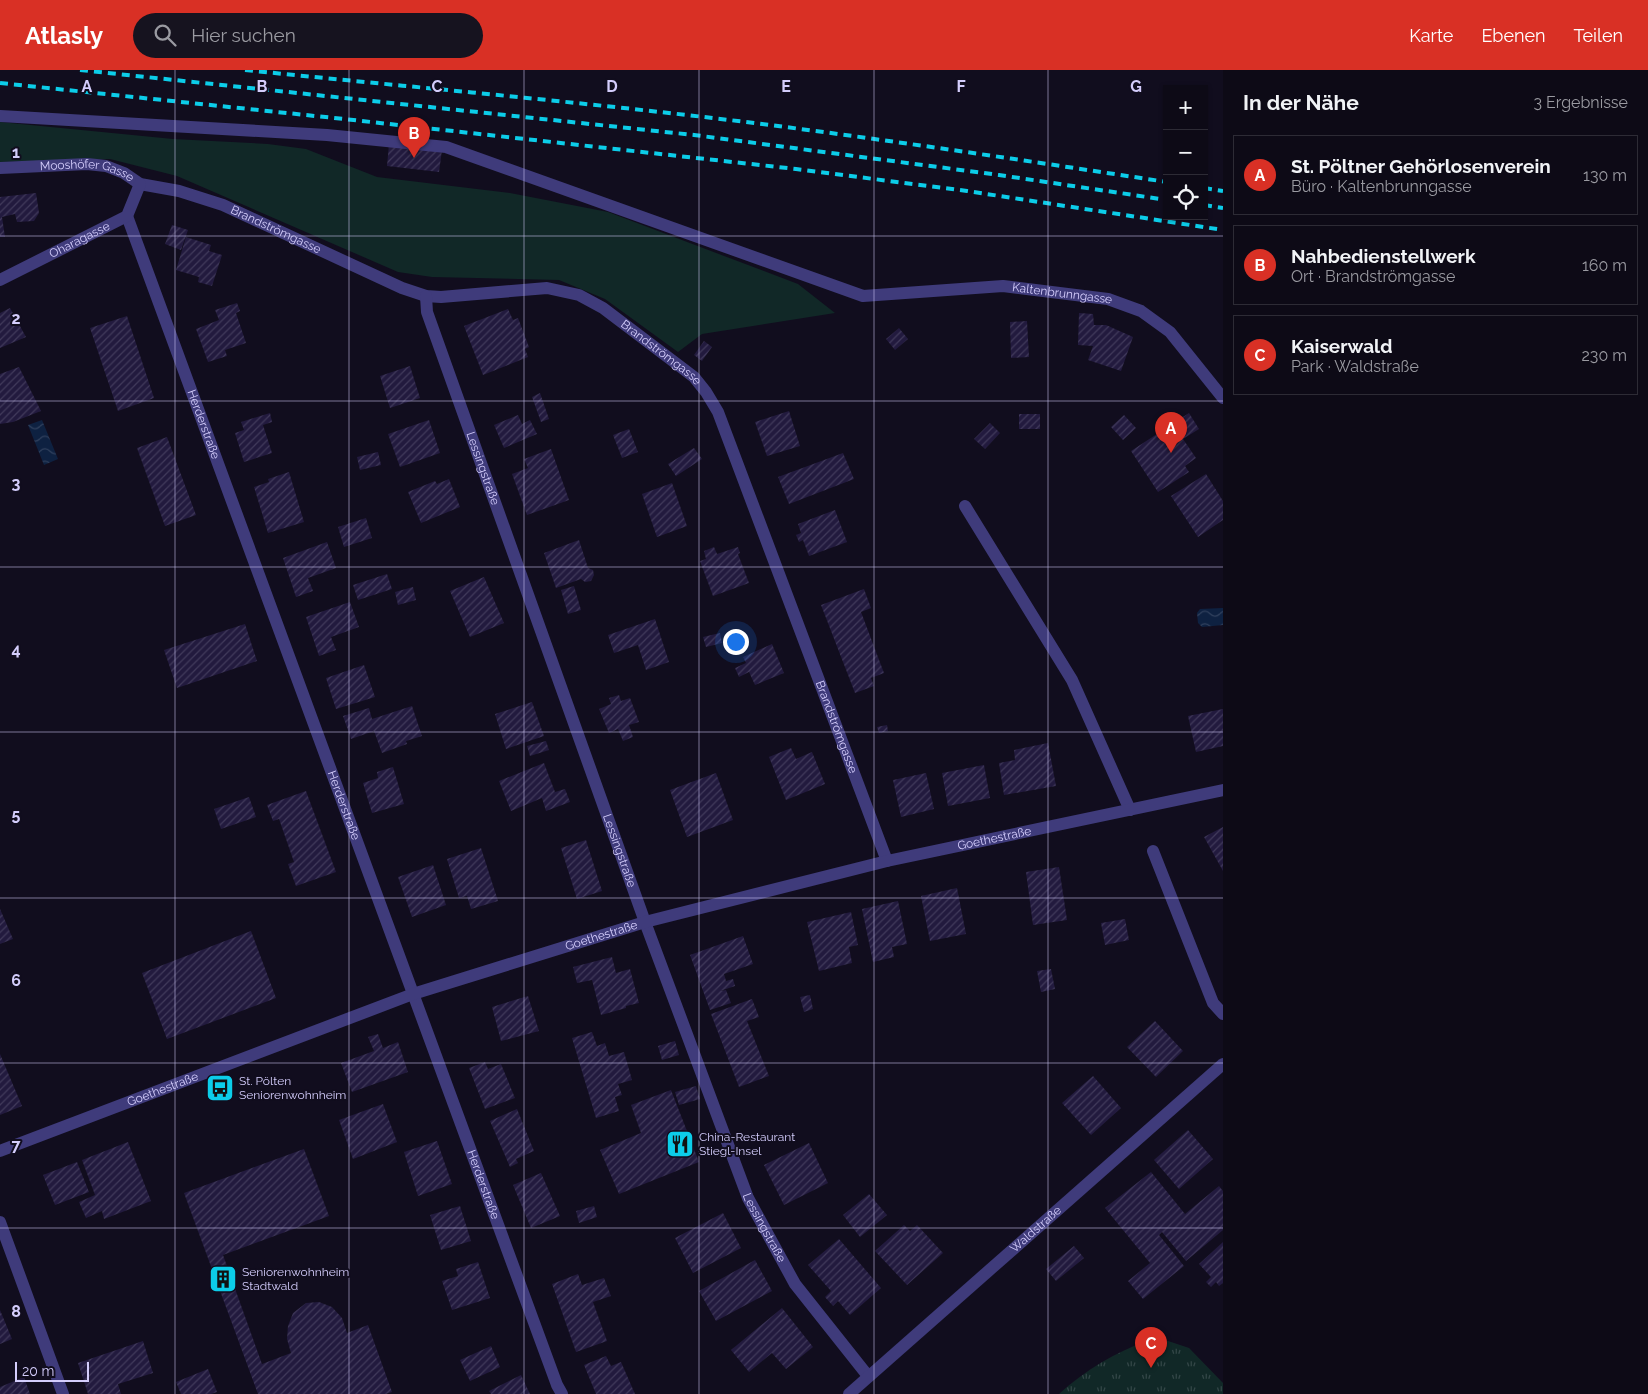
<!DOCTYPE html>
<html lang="de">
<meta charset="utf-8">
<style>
body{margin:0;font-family:Raleway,sans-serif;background:#16131f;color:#f1f3f6}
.controls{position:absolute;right:15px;top:15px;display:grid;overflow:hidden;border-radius:0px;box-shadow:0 1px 4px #0004}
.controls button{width:45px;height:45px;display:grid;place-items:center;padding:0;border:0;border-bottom:1px solid #2d2b35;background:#0d0a16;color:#f1f3f6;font:25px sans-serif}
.scale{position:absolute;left:15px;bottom:12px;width:74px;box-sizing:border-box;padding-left:5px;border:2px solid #d4cdfc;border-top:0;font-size:14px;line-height:18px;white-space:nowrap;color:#d4cdfc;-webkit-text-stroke:4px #110d1e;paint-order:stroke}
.you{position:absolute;left:735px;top:571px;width:18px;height:18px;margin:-12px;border:4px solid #fff;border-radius:50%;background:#1a73e8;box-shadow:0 0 0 8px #1a73e833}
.badge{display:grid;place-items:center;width:32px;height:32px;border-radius:50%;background:#d93025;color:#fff;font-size:16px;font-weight:700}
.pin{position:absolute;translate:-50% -41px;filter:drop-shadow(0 1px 2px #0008)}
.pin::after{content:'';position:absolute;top:26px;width:18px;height:15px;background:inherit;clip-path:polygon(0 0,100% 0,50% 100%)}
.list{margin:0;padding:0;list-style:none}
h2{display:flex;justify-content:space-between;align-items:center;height:65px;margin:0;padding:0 20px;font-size:21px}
h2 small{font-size:16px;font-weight:400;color:#9a9aa1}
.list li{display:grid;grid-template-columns:32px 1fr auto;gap:15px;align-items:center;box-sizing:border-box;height:80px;margin:0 10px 10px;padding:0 10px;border:1px solid #2d2b35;border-radius:0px}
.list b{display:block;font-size:19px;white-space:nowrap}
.list p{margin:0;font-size:16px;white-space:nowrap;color:#9a9aa1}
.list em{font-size:16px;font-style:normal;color:#9a9aa1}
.icon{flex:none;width:28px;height:28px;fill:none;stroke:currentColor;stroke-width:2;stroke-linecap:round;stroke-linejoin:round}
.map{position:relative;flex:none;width:1223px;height:1324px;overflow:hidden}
header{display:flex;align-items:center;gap:30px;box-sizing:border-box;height:70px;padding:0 25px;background:#d93025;color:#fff}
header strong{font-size:24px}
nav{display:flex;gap:28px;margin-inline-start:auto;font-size:18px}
.search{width:350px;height:45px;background:#16131f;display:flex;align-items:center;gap:12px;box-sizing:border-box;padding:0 18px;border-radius:28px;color:#9a9aa1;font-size:19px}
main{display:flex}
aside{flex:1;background:#0d0a16}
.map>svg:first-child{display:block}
</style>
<header>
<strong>Atlasly</strong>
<div class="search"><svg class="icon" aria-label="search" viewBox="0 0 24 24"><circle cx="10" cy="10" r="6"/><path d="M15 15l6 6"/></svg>Hier suchen</div>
<nav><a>Karte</a><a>Ebenen</a><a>Teilen</a></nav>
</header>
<main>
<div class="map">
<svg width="1223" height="1324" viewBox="0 0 1223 1324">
<defs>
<pattern id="park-tufts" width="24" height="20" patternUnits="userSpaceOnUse" patternTransform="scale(1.25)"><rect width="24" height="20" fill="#112827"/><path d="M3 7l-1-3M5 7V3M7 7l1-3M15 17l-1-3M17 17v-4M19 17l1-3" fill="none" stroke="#334647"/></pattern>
<pattern id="water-waves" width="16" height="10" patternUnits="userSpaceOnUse" patternTransform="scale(1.25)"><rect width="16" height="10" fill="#0e2141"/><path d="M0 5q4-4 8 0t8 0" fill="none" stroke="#30405d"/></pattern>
<pattern id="building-hatch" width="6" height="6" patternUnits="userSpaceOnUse" patternTransform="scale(1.25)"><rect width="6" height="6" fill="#221a3e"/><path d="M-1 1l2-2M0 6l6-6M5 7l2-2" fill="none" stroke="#413a5b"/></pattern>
</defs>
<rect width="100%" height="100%" fill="#110d1e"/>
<path fill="#112827" d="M0,52L173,69L268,74L306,79L377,107L510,123L608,142L798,214L835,243L702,264L678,282L605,229L559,210L432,207L398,202L177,106L110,89L0,92Z"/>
<path fill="url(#park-tufts)" d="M1149,1270L1168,1271L1189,1278L1223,1313V1324H1059C1085,1300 1116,1282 1149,1270Z"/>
<path fill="url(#water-waves)" d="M42,350L58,389L44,395L28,355Z
M1223,538V555L1202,557L1198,553L1197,543L1200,539Z"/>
<path fill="url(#building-hatch)" d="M389,74L442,80L439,102L387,96Z
M36,123L39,143L34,151L17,152L15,144L2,147L5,167H0V127Z
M172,155L188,160L181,180L165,174Z
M186,167L211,175L209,181L222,185L212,216L198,212L199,207L176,200Z
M237,233L240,241L236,243L246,273L225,280L227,286L208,292L196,259L219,250L215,240Z
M10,238L26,267L0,278V243Z
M508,239L513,250L518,248L529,277L525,279L528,287L483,305L464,256Z
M1079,243L1093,244L1094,255H1106L1133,267L1121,301L1088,290L1093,276L1078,275Z
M127,246L154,328L118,341L90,258Z
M1027,251L1029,287L1011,288L1010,252Z
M899,258L908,269L895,280L886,269Z
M704,271L712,277L702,291L694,285Z
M410,296L420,328L390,338L380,306Z
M19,297L41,341L13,352L0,354V304Z
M540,323L549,349L541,352L532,327Z
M789,341L800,376L767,386L755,352Z
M270,343L272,352L263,355L272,383L244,392L235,363L244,360L241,352Z
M1189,343L1199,359L1183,369L1196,388L1185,396L1189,402L1158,422L1131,381Z
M1019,344H1040V359H1019Z
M518,345L522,354L530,350L537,364L504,378L494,355Z
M1124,345L1136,358L1123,370L1111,357Z
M429,350L440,383L400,397L388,364Z
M990,353L1000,363L985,379L974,369Z
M629,359L638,382L622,388L613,365Z
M167,367L196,445L165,456L137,378Z
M694,378L702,389L676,406L668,394Z
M551,379L569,430L527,445L512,404L528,398L524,389Z
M378,382L381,395L360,400L357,387Z
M843,383L854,409L789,434L778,407Z
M289,402L304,452L268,463L254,417L269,412L268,409Z
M1206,404L1223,431V450L1198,467L1171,426Z
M449,409L460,437L421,453L408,422L435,411L437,414Z
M672,413L687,456L657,467L642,424Z
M835,440L847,472L809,486L803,470L799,472L796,465L801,463L798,454Z
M366,448L372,468L344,477L338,457Z
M579,470L588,498L593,500L594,505L591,511L585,512L581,509L556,518L544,483Z
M327,472L336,498L308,508L313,521L296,527L283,488Z
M714,477L717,484L738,477L740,483L738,484L749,513L713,526L700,491L706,489L704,481Z
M387,504L392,519L358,530L353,515Z
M484,507L504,553L470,567L450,521Z
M574,516L581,540L568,544L561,520Z
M413,517L416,530L398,535L395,522Z
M864,519L871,538L861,542L884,603L871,608L874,616L855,623L821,535Z
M350,532L359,557L331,567L336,580L319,586L306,547Z
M655,549L669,592L646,600L638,575L614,583L608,565Z
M245,554L257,591L177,618L164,580Z
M720,563L722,573L706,577L703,567Z
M772,574L784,603L755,615L749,602L739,607L735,598L746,593L743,587Z
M364,595L375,627L336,639L326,608Z
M619,625L621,631L630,628L639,652L629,655L633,667L623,671L618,659L609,663L599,639L611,634L609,628Z
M532,632L544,666L506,679L495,644Z
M412,636L422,666L406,671L407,674L382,683L374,661L351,669L343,646L369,638L372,649Z
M1223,639V676L1196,682L1188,646Z
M887,655L888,661L879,663L877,657Z
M546,671L549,680L530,686L527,676Z
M1048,673L1056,716L1004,725L999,693L1015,690L1014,680Z
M791,678L796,689L812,682L825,714L786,730L769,687Z
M544,693L555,722L565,719L570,732L546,741L542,728L511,741L499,711Z
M984,695L990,728L948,736L942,703Z
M393,697L404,734L372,743L363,713L378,708L377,702Z
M716,703L733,750L687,767L670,720Z
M926,703L934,739L901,747L893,710Z
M306,721L336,802L296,816L288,794L294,792L279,749L273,751L267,735Z
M249,727L256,747L221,759L214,739Z
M1223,757V801L1204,767Z
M586,770L602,821L577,829L561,778Z
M481,778L498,831L471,839L467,826L459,828L447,789Z
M433,795L446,835L412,847L398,807Z
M1059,797L1067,850L1033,855L1026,802Z
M957,818L966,864L930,871L921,826Z
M898,831L907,874L892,877L894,887L873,892L862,839Z
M0,839L13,869L0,874Z
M851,842L858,875L849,877L852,893L819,901L807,852Z
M1125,849L1129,870L1105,875L1101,853Z
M251,861L276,928L167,969L142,903Z
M743,866L753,894L724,904L726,911L733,909L735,916L720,921L726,920L731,933L710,940L690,885Z
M612,887L616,903L630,899L639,933L626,936V938L601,945L592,910L577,913L573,897Z
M1051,899L1055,919L1041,922L1037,901Z
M810,925L813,939L804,942L800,927Z
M528,926L539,961L501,971L492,937Z
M752,929L759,947L747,951L769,1006L739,1017L711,944Z
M1155,951L1183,981L1156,1007L1127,977Z
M592,962L597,976L605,973L609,986L624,982L632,1010L618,1014L622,1025L615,1027L619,1041L596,1048L572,968Z
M378,964L383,978L398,972L408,1002L352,1022L341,993L374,981L368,967Z
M675,971L679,985L662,990L658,976Z
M0,984L22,1036L0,1045Z
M485,992L488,999L501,994L515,1028L485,1039L469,998Z
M1093,1006L1121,1038L1091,1065L1062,1033Z
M696,1016L700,1029L679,1035L675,1022Z
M671,1020L699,1092L619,1124L600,1080L641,1063L631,1035Z
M383,1034L397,1072L353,1089L339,1050Z
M517,1039L534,1081L516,1089L518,1093L510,1097L490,1051Z
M1188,1060L1213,1089L1179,1119L1154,1090Z
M437,1071L452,1114L418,1126L404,1082Z
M128,1072L151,1131L104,1149L102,1141L86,1148L79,1132L95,1125L82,1090Z
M809,1073L828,1113L784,1135L764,1095Z
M304,1079L329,1146L223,1185L262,1294L291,1283L287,1269L288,1256L293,1243L306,1233L319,1232L332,1237L342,1248L347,1263L368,1255L392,1322L386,1324H258L184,1123Z
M77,1092L89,1122L55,1135L43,1105Z
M1151,1102L1185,1144L1219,1116L1223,1121V1160L1186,1191L1162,1162L1159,1165L1184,1196L1143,1229L1128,1211L1150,1193L1105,1138Z
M541,1103L560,1146L531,1158L513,1115Z
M869,1124L887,1145L860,1167L843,1145Z
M460,1136L471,1171L441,1180L430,1145Z
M594,1136L597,1147L579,1153L576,1141Z
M723,1143L741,1178L693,1203L675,1168Z
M904,1155L910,1161L917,1155L943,1183L907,1215L875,1181Z
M839,1169L881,1218L850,1245L838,1231L833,1236L825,1227L831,1221L808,1195Z
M1223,1172V1213L1219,1216L1216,1212L1211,1217L1206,1212L1211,1207L1199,1194Z
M1074,1176L1084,1188L1056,1211L1046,1199Z
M755,1190L772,1221L716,1251L699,1221Z
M478,1192L490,1228L452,1240L442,1211L458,1206L456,1199Z
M578,1204L582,1215L604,1208L611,1226L593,1232L607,1271L576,1282L552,1214Z
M782,1238L813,1277L786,1299L772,1283L749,1302L731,1280Z
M0,1240L12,1269L0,1274Z
M143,1271L153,1303L118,1314L121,1324H88L78,1293Z
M491,1276L500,1297L470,1311L460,1290Z
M606,1286L611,1296L621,1292L635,1324H596L584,1295Z
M208,1299L217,1322L211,1324H181L176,1312Z
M521,1305L530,1324H491L489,1321Z
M24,1307L30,1324H0V1317Z"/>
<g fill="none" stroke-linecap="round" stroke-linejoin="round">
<g stroke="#3f3b7b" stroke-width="12">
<path id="s1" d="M0,46L327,65L446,77L863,226L1003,216L1108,229L1141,241L1170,262L1223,328"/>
<path id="s2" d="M0,98L87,94L106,96L124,103L140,114L179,121L223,135L402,218L426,226L441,227L547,218L579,225L603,238L694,307L706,322L718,342L887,791"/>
<path id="s3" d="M127,146L557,1315L562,1324"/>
<path id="s4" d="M0,210L127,146L140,114"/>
<path id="s5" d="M426,226L427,242L645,852L748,1128L795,1214L868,1306"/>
<path d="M965,436L1072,610L1130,740"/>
<path d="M1153,781L1213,933L1223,944"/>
<path id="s6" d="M0,1081L413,924L645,852L887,791L1223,720"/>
<path d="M0,1152L63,1324"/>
<path id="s7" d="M849,1324L1223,994"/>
</g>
<path stroke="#0ccde9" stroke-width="4" stroke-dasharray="8 6" stroke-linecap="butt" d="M80,0L694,65L999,105L1167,130
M245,0C420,18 595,33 770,55C902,72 1035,92 1167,112
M0,13L344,49L796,99L967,121L1223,160
M1204,118L1223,121
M1204,135L1223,138"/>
</g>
<path fill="none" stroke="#d4cdfc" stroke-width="1" stroke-opacity="0.55" d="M175,0V1324M349,0V1324M524,0V1324M699,0V1324M874,0V1324M1048,0V1324M0,166H1223M0,331H1223M0,497H1223M0,662H1223M0,828H1223M0,993H1223M0,1158H1223"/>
<defs>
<g id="bus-square" transform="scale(1.4375)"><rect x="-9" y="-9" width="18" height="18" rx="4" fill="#0ccde9" stroke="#110d1e"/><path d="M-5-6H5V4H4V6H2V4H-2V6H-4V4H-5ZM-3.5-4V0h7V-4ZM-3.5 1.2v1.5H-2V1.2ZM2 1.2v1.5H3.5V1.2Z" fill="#111"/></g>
<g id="restaurant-square" transform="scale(1.4375)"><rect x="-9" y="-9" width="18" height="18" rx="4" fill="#0ccde9" stroke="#110d1e"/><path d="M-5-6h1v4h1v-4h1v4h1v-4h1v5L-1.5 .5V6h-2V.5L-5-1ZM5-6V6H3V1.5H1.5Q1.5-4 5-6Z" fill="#111"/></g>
<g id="building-square" transform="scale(1.4375)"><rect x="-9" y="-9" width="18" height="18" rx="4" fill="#0ccde9" stroke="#110d1e"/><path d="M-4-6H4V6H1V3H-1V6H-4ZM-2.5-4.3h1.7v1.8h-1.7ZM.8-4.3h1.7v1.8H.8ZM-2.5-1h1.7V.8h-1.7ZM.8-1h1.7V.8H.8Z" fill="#111"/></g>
</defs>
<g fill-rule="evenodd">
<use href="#bus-square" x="220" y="1018"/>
<use href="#restaurant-square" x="680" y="1074"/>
<use href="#building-square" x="223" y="1209"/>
</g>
<g text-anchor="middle" stroke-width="4" stroke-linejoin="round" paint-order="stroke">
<g font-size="12" fill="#d4cdfc" stroke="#110d1e">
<text dy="4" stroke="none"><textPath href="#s2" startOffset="88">Mooshöfer Gasse</textPath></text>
<text dy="4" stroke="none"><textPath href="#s2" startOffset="289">Brandströmgasse</textPath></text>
<text dy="4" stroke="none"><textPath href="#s4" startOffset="89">Oharagasse</textPath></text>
<text dy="4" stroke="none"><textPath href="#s1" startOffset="1090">Kaltenbrunngasse</textPath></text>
<text dy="4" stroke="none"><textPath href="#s2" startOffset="708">Brandströmgasse</textPath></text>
<text dy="4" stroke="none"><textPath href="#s3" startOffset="222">Herderstraße</textPath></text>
<text dy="4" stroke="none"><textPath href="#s5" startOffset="182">Lessingstraße</textPath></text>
<text dy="4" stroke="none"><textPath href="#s2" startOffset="1128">Brandströmgasse</textPath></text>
<text dy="4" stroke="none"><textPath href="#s3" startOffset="628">Herderstraße</textPath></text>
<text dy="4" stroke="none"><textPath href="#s6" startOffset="1044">Goethestraße</textPath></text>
<text dy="4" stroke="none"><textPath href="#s5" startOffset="588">Lessingstraße</textPath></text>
<text dy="4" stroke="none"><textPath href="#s6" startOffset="639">Goethestraße</textPath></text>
<text dy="4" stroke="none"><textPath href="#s6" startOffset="174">Goethestraße</textPath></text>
<text dy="4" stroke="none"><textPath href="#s3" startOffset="1032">Herderstraße</textPath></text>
<text dy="4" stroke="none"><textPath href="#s5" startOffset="992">Lessingstraße</textPath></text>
<text dy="4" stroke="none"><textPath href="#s7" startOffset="249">Waldstraße</textPath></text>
</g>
<g font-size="12" fill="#d4cdfc" stroke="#110d1e" text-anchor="start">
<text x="239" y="1015">St. Pölten<tspan x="239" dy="14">Seniorenwohnheim</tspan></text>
<text x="699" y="1071">China-Restaurant<tspan x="699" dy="14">Stiegl-Insel</tspan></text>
<text x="242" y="1206">Seniorenwohnheim<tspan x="242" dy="14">Stadtwald</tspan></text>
</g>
</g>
<g font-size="16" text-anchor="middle" font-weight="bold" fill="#d4cdfc" stroke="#110d1e" stroke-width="4" stroke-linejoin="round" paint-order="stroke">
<text x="87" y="22">A</text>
<text x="262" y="22">B</text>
<text x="437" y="22">C</text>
<text x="612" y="22">D</text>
<text x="786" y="22">E</text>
<text x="961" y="22">F</text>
<text x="1136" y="22">G</text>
<text x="16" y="88">1</text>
<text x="16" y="254">2</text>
<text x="16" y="419">3</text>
<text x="16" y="585">4</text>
<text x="16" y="750">5</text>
<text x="16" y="916">6</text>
<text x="16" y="1081">7</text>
<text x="16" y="1247">8</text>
</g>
</svg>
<div class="controls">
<button>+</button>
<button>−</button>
<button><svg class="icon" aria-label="locate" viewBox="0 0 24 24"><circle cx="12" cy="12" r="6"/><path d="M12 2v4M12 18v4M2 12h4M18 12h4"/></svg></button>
</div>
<div class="scale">20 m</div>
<div class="you"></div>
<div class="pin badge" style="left:1171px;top:383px">A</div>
<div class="pin badge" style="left:414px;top:88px">B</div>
<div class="pin badge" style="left:1151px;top:1298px">C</div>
</div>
<aside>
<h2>In der Nähe<small>3 Ergebnisse</small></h2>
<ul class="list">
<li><span class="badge">A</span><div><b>St. Pöltner Gehörlosenverein</b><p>Büro · Kaltenbrunngasse</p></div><em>130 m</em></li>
<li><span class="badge">B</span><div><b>Nahbedienstellwerk</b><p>Ort · Brandströmgasse</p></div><em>160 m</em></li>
<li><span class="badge">C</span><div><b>Kaiserwald</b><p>Park · Waldstraße</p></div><em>230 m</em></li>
</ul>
</aside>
</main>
